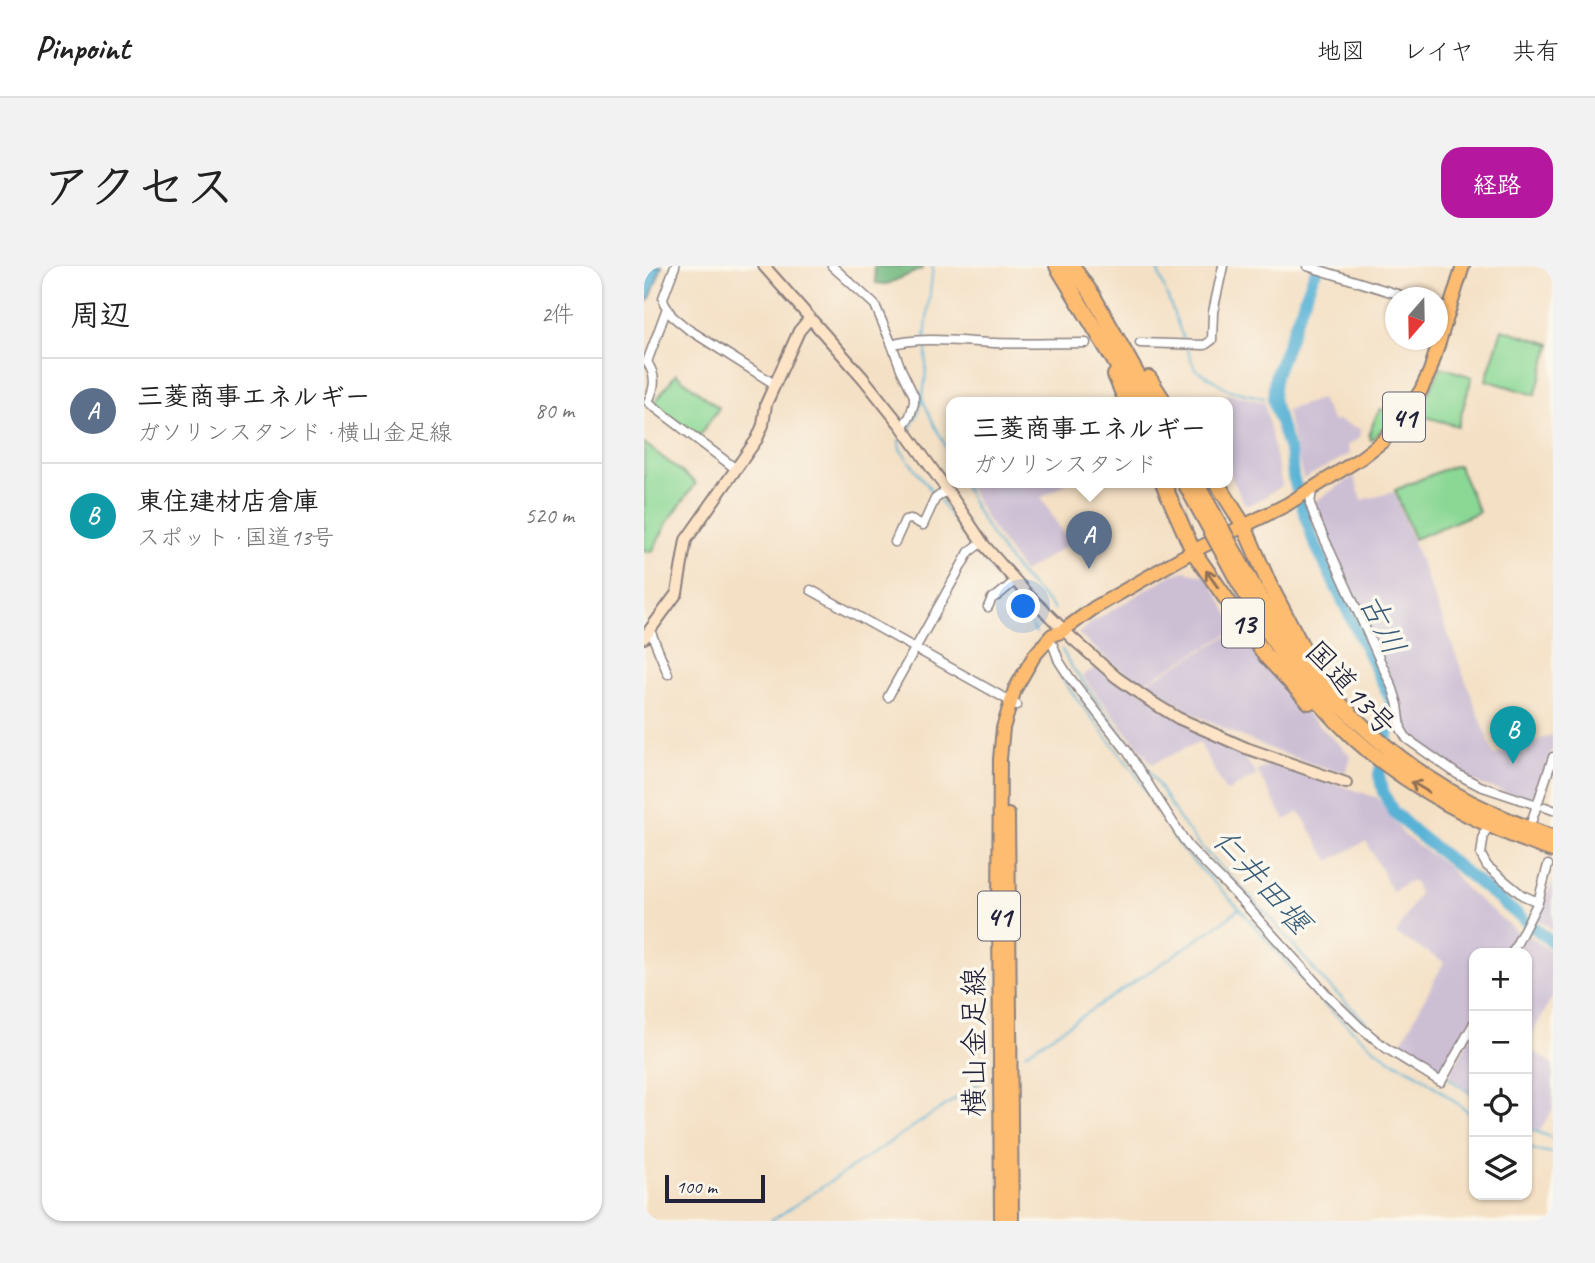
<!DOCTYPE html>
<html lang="ja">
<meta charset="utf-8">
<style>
body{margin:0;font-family:Caveat,"Klee One",sans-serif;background:#f2f2f2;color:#222}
.controls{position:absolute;right:21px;bottom:21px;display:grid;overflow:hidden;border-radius:14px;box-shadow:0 2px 5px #0004}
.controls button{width:63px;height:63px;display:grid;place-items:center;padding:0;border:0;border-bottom:2px solid #e0e0e0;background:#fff;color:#222;font:35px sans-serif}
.compass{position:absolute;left:741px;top:21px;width:63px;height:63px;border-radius:50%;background:#fff;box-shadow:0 2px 5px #0004;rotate:200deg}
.scale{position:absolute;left:21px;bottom:18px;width:100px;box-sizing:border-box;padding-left:7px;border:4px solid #22223b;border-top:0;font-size:19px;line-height:24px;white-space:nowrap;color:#22223b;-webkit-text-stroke:5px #fbf7ec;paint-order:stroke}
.you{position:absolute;left:380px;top:341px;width:24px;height:24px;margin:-18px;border:5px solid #fff;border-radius:50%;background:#1a73e8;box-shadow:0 0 0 10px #1a73e833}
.badge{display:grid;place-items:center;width:46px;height:46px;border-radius:50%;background:#b5179e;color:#fff;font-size:23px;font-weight:700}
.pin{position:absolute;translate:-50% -58px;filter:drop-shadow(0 2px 4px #0008)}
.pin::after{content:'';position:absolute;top:37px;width:24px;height:21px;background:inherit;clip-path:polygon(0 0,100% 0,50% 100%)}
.popup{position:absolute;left:302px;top:131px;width:287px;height:91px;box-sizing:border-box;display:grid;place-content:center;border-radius:14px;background:#fff;filter:drop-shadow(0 2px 5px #0005);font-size:23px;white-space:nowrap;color:#767676}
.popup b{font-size:26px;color:#222}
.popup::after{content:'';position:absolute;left:50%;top:100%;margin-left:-14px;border:14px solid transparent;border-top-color:#fff}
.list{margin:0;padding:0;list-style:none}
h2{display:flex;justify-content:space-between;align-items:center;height:91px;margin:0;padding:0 28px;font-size:30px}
h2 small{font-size:23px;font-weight:400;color:#767676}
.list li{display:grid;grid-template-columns:46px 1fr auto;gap:21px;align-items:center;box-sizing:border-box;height:105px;padding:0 28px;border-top:2px solid #e0e0e0}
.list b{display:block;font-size:26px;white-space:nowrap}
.list p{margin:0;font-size:23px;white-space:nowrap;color:#767676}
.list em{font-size:23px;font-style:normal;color:#767676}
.icon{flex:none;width:38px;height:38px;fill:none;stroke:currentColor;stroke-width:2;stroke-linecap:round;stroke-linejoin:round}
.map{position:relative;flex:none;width:909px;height:955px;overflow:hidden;border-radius:21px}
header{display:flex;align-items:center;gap:42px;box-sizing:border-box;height:98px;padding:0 35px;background:#fff;border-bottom:2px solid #e0e0e0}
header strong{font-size:33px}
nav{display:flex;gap:38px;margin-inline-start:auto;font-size:24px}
.intro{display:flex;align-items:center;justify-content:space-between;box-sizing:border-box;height:168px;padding:0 42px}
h1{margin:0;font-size:49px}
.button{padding:18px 32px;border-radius:21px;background:#b5179e;color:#fff;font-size:24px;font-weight:700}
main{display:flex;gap:42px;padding:0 42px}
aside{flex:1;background:#fff;border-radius:21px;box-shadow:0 2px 5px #0004}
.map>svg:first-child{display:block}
</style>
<header>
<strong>Pinpoint</strong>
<nav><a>地図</a><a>レイヤ</a><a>共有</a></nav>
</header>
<div class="intro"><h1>アクセス</h1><a class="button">経路</a></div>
<main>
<aside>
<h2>周辺<small>2件</small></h2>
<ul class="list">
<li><span class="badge" style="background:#5c6f8a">A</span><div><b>三菱商事エネルギー</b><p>ガソリンスタンド · 横山金足線</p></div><em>80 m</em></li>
<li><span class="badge" style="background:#0f9aa8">B</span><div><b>東住建材店倉庫</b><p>スポット · 国道13号</p></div><em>520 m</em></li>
</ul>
</aside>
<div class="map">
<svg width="909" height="955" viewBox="0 0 909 955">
<rect width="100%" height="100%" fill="#fbf7ec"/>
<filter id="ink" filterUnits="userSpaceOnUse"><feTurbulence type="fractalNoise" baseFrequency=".0143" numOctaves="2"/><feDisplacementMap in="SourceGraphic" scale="14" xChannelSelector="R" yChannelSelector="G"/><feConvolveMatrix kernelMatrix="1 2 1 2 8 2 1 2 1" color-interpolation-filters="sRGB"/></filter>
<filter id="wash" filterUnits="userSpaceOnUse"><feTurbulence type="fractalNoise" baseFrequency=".00686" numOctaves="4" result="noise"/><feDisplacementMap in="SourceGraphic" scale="28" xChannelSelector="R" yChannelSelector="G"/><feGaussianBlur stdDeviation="1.57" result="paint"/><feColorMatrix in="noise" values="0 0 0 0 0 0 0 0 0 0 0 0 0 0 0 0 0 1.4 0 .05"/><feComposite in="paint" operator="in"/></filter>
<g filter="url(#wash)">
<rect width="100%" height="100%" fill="#f4e0c5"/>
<path fill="#ccbfd4" d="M584,128L620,136L638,220L608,238H601L583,203V137H571Z
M677,133L689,156L694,154L716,163L717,166L714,173L703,180L706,188L659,213L642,144Z
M710,210L718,234L750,226L850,489L909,469V483L906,488L891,536L836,518L812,506L764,472L760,464L757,439L681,270L669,237Z
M323,217H423L397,232L426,278L379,306L344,256Z
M541,305L563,310L593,363L499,417L468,397L434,368L447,357L527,309Z
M594,364L642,425L666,451L707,490L702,506L680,502L632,485L585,465L544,445L500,418Z
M454,400L593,481L613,509L582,526L555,476L508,498L438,410Z
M630,497L734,532L760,569L804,601L823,624L874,666L864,687H830V749L799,805L757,777L800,696L752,668L775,627L771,617L766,615L748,625L722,575L685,595L656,546L641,554L613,505Z
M909,612V664L894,653Z
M882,668L909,687V730L883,778V687H872Z
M830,764V829L805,810Z
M883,782L909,797V843L898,862L894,865L883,859Z"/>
<path fill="#8bd895" stroke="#567d68" stroke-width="2" d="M858,63L907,78L891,129L842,114Z
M797,101L828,111L814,160L775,149V146Z
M32,108L75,142L53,173L8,140Z
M737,143L747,146L749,150L738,164L727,174L725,170C728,161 730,150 737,143Z
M0,177L52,217L23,257L8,286L0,285Z
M814,199L835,246L770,273L751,224L796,205Z"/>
<path fill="#70b87e" stroke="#496d5c" stroke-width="2" d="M230,0H277L278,3L243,18L232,17Z"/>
<path fill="#59b2d6" stroke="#3e6a88" stroke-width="2" d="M0,0H18L7,30L0,39Z"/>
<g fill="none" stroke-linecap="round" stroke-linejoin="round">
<path stroke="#59b2d6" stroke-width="2" d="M512,0L539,72
M281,72L289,0
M543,83L551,103L586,124L620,132
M279,134L287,152L307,191
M627,134H629
M266,162C281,137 283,109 282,81
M258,172L255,175L256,183L290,228
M319,217C333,249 353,280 375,307C386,319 399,331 410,343
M296,235L328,279
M333,286L360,320
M364,324L374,336L392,367
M418,384L427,400L502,499L534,551L554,578L622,647L678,713L739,772L787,798L797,806
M407,395L426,424L491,507L527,568L540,586L595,642L677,736L727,780L745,793L774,808L830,850
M382,787L523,694L583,653L595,642
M804,812L830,830
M883,862L909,872
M883,880L891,884L909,887
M127,955L338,815"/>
<path stroke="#59b2d6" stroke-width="12" d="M676,0L670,8L631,111L629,134L647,190L649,211L669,274L747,434L745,465L735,509L739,526L749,545L769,564L909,677"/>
</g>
</g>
<g filter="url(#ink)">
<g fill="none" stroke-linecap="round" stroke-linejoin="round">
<g stroke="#8b8180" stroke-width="11">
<path id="street" d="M31,0L19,32L20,37L28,50L44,63L132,119
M188,0L231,39L248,79
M663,0L766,32
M794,40L806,43
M23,42L3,96C13,111 11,121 4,136L92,203
M496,77L561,79L568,74L569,46L579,0
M258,161L266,150L270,137V130L257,103L248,79C272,70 322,76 350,77C380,78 411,77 442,77
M668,224L666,238L671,252L749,423L754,439L757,463L763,473L813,508L836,520L890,538
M251,276L261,254L267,253L279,259L291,233L303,224
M167,324L373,439
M344,341L348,332L353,330L371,315
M6,364L24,408
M409,379L415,395L426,412L483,485L544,580L599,636L684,730L716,761L742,782L797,816L830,757
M244,431L325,286L338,276
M901,541L909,544
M847,559L840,567L837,589L843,600L878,629L894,636
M885,563L909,491
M868,687L894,636L904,599"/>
</g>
<g stroke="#8b8180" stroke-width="14">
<path id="secondary" d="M120,0L219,112L258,161L301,221L340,279L384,329L428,372L472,411L506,435L534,452L602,482L702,517
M0,372L33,327L42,274L113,173L119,159L122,138L155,65L166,52"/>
</g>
<g stroke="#8b8180" stroke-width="16">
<path id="primary" d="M364,549L368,955
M357,955L355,645L356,493L359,462L371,423L390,390L408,369L417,366L450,342L549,285L642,239L717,192L739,175L761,150L777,124L786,105L819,0"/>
</g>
<g stroke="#8b8180" stroke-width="18">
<path id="highway" d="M413,0L496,137
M428,0L449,30L509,137
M471,109L483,137
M505,112L521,137
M519,217L549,285L622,390L665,436
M541,217L560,252
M552,217L569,247
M573,217L600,260L625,318L658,381
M602,307C612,324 621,342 632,358C686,438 760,508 850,548C869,557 889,564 909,572
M593,313C610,342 626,372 646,399C665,425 687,450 710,472C764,521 840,561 909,584"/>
</g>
<use href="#street" stroke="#fff" stroke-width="8"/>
<use href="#secondary" stroke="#fee4c6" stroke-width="10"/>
<use href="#primary" stroke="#fdbc70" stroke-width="12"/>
<use href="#highway" stroke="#fdbc70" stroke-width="14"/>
<g stroke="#8b8180" stroke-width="18" stroke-linecap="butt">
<path id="highway-bridge" d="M569,247L602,307
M560,252L593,313"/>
</g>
<use href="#highway-bridge" stroke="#fdbc70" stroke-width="14"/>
</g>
<defs><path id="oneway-shaft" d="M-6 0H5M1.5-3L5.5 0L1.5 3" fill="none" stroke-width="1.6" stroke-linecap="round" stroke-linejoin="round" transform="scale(1.75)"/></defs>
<g stroke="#906f56">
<use href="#oneway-shaft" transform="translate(568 313) rotate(-125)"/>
<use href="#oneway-shaft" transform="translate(776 521) rotate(-149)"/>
</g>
</g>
<g text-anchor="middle" stroke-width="7" stroke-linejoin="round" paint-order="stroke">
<g fill="#fbf7ec" stroke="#636270" stroke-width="2">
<rect x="739" y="126.5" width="42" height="49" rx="5"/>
<rect x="578" y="332.5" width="42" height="49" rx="5"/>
<rect x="334" y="625.5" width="42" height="49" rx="5"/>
</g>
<g font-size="28" font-weight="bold" fill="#22223b">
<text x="760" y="161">41</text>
<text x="599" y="367">13</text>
<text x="355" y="660">41</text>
</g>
<g font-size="30" fill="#22223b" stroke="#fbf7ec">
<text transform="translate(707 422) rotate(47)" y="10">国道13号</text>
<text transform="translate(330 776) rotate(-90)" y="10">横山金足線</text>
</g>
<g font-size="32" font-style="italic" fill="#385c79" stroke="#fbf7ec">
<text transform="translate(739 358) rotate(64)" y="11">古川</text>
<text transform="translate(618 615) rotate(48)" y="11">仁井田堰</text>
</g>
</g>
</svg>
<div class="controls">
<button>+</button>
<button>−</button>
<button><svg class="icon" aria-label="locate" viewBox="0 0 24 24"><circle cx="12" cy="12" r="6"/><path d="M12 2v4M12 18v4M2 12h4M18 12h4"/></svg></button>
<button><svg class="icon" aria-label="layers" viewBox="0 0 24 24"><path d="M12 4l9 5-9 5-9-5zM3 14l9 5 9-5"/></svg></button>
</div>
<svg class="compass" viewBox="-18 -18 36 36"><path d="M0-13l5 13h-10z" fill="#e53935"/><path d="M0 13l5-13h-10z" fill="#767676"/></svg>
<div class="scale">100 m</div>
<div class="you"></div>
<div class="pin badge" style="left:445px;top:303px;background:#5c6f8a">A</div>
<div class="popup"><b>三菱商事エネルギー</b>ガソリンスタンド</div>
<div class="pin badge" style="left:869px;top:498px;background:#0f9aa8">B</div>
</div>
</main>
